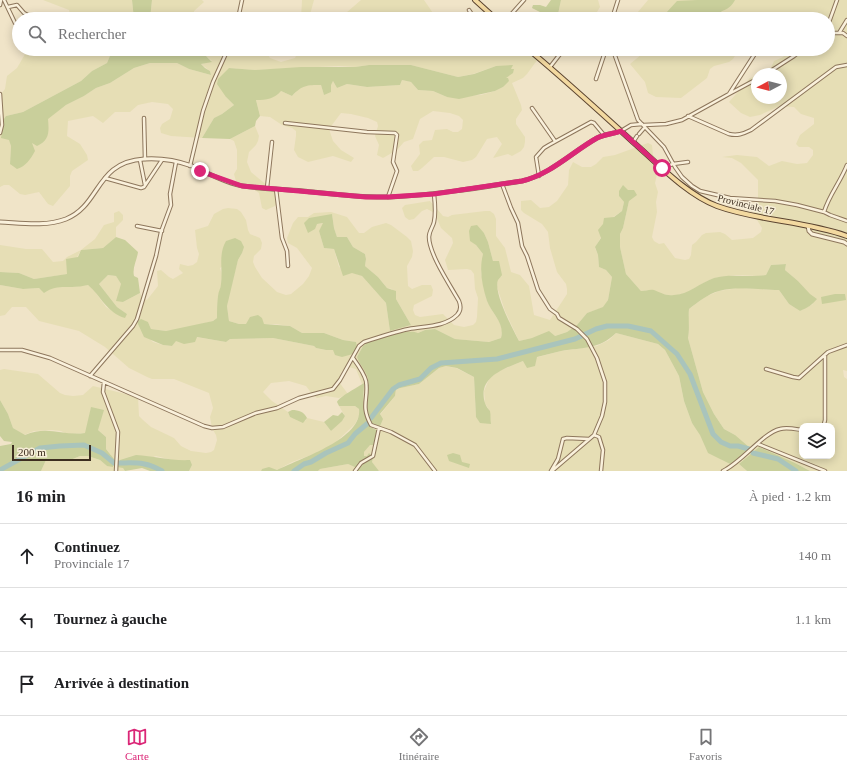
<!DOCTYPE html>
<html lang="fr">
<meta charset="utf-8">
<style>
body{margin:0;font-family:"Times New Roman",serif;background:#f2f2f2;color:#202124}
.controls{position:absolute;right:12px;bottom:12px;display:grid;overflow:hidden;border-radius:8px;box-shadow:0 2px 10px #0003}
.controls button{width:36px;height:36px;display:grid;place-items:center;padding:0;border:0;border-bottom:1px solid #e0e0e0;background:#fff;color:#202124;font:20px sans-serif}
.compass{position:absolute;left:751px;top:68px;width:36px;height:36px;border-radius:50%;background:#fff;box-shadow:0 2px 10px #0003;rotate:263deg}
.scale{position:absolute;left:12px;bottom:10px;width:79px;box-sizing:border-box;padding-left:4px;border:2px solid #3d2e20;border-top:0;font-size:11px;line-height:14px;white-space:nowrap;color:#3d2e20;-webkit-text-stroke:3px #f7eed8;paint-order:stroke}
.stop{position:absolute;width:12px;height:12px;margin:-9px;border:3px solid #db2777;border-radius:50%;background:#fff}
.stop.end{background:#db2777;border-color:#fff;box-shadow:0 1px 4px #0008}
.list{margin:0;padding:0;list-style:none}
h2{display:flex;justify-content:space-between;align-items:center;height:52px;margin:0;padding:0 16px;font-size:17px}
h2 small{font-size:13px;font-weight:400;color:#757577}
.list li{display:grid;grid-template-columns:26px 1fr auto;gap:12px;align-items:center;box-sizing:border-box;height:64px;padding:0 16px;border-top:1px solid #e0e0e0}
.list b{display:block;font-size:15px;white-space:nowrap}
.list p{margin:0;font-size:13px;white-space:nowrap;color:#757577}
.list em{font-size:13px;font-style:normal;color:#757577}
.icon{flex:none;width:22px;height:22px;fill:none;stroke:currentColor;stroke-width:2;stroke-linecap:round;stroke-linejoin:round}
.map{position:relative;flex:none;width:847px;height:471px;overflow:hidden}
.search{position:absolute;background:#fff;box-shadow:0 2px 10px #0003;left:12px;right:12px;top:12px;height:44px;display:flex;align-items:center;gap:10px;box-sizing:border-box;padding:0 14px;border-radius:22px;color:#757577;font-size:15px}
.sheet{height:244px;background:#fff}
nav{display:flex;justify-content:space-around;align-items:center;box-sizing:border-box;height:56px;border-top:1px solid #e0e0e0;background:#fff;font-size:11px;color:#757577}
nav a{display:grid;justify-items:center;gap:2px}
nav .on{color:#db2777}
.map>svg:first-child{display:block}
</style>
<div class="map">
<svg width="847" height="471" viewBox="0 0 847 471">
<rect width="100%" height="100%" fill="#f0e4c8"/>
<path fill="#e6deb5" fill-rule="evenodd" d="M43,0H132L134,19H71L69,10Z
M152,0H202L204,2L194,11V19H150Z
M302,0H314L309,18L311,19H301Z
M361,0H424L437,19H339Z
M561,0H598L600,7L597,12L589,16L557,19Z
M648,0H847V371L843,370L844,377L847,379V471H810L795,463L739,464L747,471H379L367,456H364V452L370,444L375,428L370,426L364,413L363,399L364,393V383L362,384L356,369L349,367L341,372L339,382L348,394L339,398L326,396L317,398L312,394L306,386L289,381L271,383L263,392L272,401L288,412L290,417L305,421L307,418L324,422L331,431L345,416L339,406H355L359,409L360,414L355,424L335,443L319,452L292,462L277,470L262,469L261,471H189L192,465L156,456L123,467L125,471H41L46,460L57,459L68,461L80,456H88L100,460L107,466L111,455L106,449V437L98,430L91,408L86,433L67,434L61,431L52,430L34,431L24,435L13,428L8,414L0,400V370L4,369L38,374L60,393L65,395L73,396L83,395L93,386L138,397L139,416L143,420L151,427L174,438L181,446L191,451L206,453L211,452L214,450L217,440L216,435L212,428L210,417L213,408L209,393L174,379H152L147,377L129,368L105,347L79,331L39,321L26,307H12L5,315L0,316V285L23,289L39,288L44,292L50,288L60,286L73,287L88,285L93,289L106,307L114,312L127,314L117,307L99,284L108,275L116,276L121,284L123,302L140,293L142,298L147,300L158,286L157,271L161,270L169,277L173,279L183,273L179,269L180,264L188,266L193,265L197,262L199,254L197,248L195,230L208,226L214,214L223,209L228,208L237,209L241,212L246,220L248,230L250,234L260,238L262,243L261,249L254,256L253,262L255,267L262,278L277,292L286,295L291,294L303,284L309,276L312,268L297,248L288,243L287,238L293,223L298,217H308L314,213L331,212L347,217L359,233H364L372,227L386,223L391,225L407,237L411,241L413,251L412,257L407,266L408,286L412,289L422,285H431L433,290L432,296L414,305L413,310L415,315L420,317L443,314L454,325L464,327L473,325L476,322L477,317L478,298L475,289L474,274L471,270L467,269L448,270L445,260L453,243L452,238L441,228L435,214L431,211L427,209L422,211L414,219L409,220L405,217L402,208L405,205L430,201L443,216L448,217L452,215L485,211H490L494,214L496,219V236L505,248L511,272L520,275L529,286L534,315L550,320L567,294V289L566,284L557,272L550,248L548,232L542,224L524,213L521,210V201L531,200L540,208L549,207L557,201L568,185L569,170L573,162L582,167H591L596,164L603,157L615,155L648,143L652,145L653,155L660,162L655,183L658,192L656,202L657,212L652,237L654,241L659,244L664,243L675,258L685,260L689,259L691,255L692,245L696,242L702,235L706,233L720,232L725,234L732,240L753,238L761,232L762,228L754,215V210L758,197V180L741,163L732,158L722,157L737,155L757,157L769,166L782,161L797,164L807,163L813,155V150L809,147H799L796,144L800,135L814,124V118L801,114L794,107L780,106L760,115L750,117L741,113L729,102L750,78L757,76V98H781V74H763L770,70L774,61L783,57L790,49H828V19H787L782,16L778,15L751,12L745,13L737,19H632ZM619,196L629,201L623,228L620,234V247L626,274L641,291L653,290L661,294L673,296L686,293L707,281L715,278L736,275L758,276L766,275L771,265L786,264L785,270L798,281L810,295L813,304L800,311L789,304L779,290L738,288L719,291L705,297L689,309L688,318L689,330L688,338L703,392L714,414L724,429L735,435L730,464L722,460L692,423L684,401L679,376L665,350L658,344L616,333L609,340L597,346L561,351L523,361L497,372L489,379L484,391L485,403L490,412L476,417L474,377L456,368L446,366L439,368L419,384L396,389L395,396L380,415L367,394L369,381L366,372L357,357L363,346L368,342L407,332L418,333L425,330L435,329L455,339L489,342L501,338L502,331L500,323L493,312L487,301L481,273L483,254L476,245L479,229L484,233L488,242L493,261H499L497,287L505,311L519,341L532,338L555,336L567,332L577,325L587,313L604,307L608,300L612,277L606,270L599,267L598,255L595,248L601,237L603,224L622,211L624,202ZM332,214L334,228L337,237H347L353,247L365,254L366,259L365,266L378,277L387,288L392,289L396,299L411,325L390,331L386,303L362,276L339,267L334,249L324,248L319,231L324,223L317,224ZM242,253L238,260L228,298L227,306L229,321L239,324H275L290,326L302,333H324L343,340L356,342L353,354L345,355L333,350H326L316,348L314,346L273,338L230,339L226,342L196,337L176,340L172,346L163,345L153,342L141,330L137,322H148L151,329L166,331L182,329L213,321L217,318L218,296L221,286L222,275L220,268ZM802,426H832V456H802Z
M28,49H111L112,51L107,63L92,71L81,81L23,112L6,116L11,146L10,164L31,143L48,134L47,119L66,105L84,96L96,88L110,83L134,68L150,63H177L189,69L211,75L210,71L201,64L212,61L206,56L187,49H265L270,58L281,62L295,58L299,49H469L480,54L498,56L515,49H547L535,63L527,74L523,78L512,83L521,105L522,110L516,119V124L525,137V142L524,147L521,151L512,156L508,154L493,158L502,144L497,137L487,139L476,157L472,160L463,162L444,157H434L422,168L418,171H413L411,166L420,154L419,145L423,141L432,140L435,130L447,129L453,132H458L462,129L463,120L459,116L450,113L433,111L420,119L413,139L404,142L397,150L383,158L377,155L379,145L375,136L378,126L377,122L368,118L351,114L341,113L329,129L333,141L341,150L354,158L351,162L333,156L308,162L298,157L294,150L296,136V131L292,128L282,125L270,117L260,116L256,100L281,91L292,96L300,87L309,85H321L324,95L333,81L337,88L347,84L367,87L400,85L402,80L411,82L418,90L433,91L447,97L481,95L495,91L503,87L505,79L512,66H496L473,74L458,77L411,65H369L355,67L339,66L255,70L229,68L226,97L234,105L222,114L214,118L202,138L171,136L161,133L160,128L162,124L170,119L173,109L168,104L152,102L138,105L130,112H115L103,123L93,116L68,121L67,136L80,144L87,155L88,160L72,171L70,176V186L53,206L48,204L39,192L25,195L20,194L9,185H4L0,187V95L5,89L7,76L17,68Z
M643,49H722L721,52L738,51L733,59L729,62L714,66L710,69L707,78L681,98L656,97L648,93L645,82L630,64L642,54Z
M255,126L259,136L258,141L256,145L249,152L247,162L251,172L275,192L278,197V202L275,206L266,210L262,208L259,193L255,190L237,185L234,174L237,169V150L234,141L230,139Z
M119,211L123,215V220L116,227V237L103,248L81,250L68,274L34,279L19,273L0,272V245L26,249H42L53,262L63,261L67,257L81,250L95,239L104,225L114,222V213Z
M348,464L358,468V471H318L320,469Z"/>
<path fill="#c9cf9b" d="M132,0H152L150,19H134Z
M551,0H561L557,19H542V13L532,8L533,5H540L546,7Z
M697,0H735C729,12 721,8 713,19H668L666,13L677,1Z
M111,49H187L206,56L212,62L201,64L205,68L210,71L211,75L189,69L177,63H150L134,68L110,83L96,88L84,96L66,105L48,119C49,131 50,140 37,146L32,143L35,151C30,160 26,166 17,169L10,164L11,146L9,140L1,138L4,119L6,116L23,112L81,81L92,71L107,63L112,51Z
M369,65H411L458,77L474,74L496,66L513,65L511,69H514L513,73L506,78H508L509,81L503,87L495,91L459,99L447,97L433,91L418,90L411,82L402,80L400,85L367,87L347,84L337,88L333,81L331,85V92L324,95L321,85C307,85 302,85 292,96L281,91C274,99 267,100 256,100L260,116L256,121L255,126L230,139L202,138L214,118L222,114L234,105L226,97L217,84L218,79L229,68L255,70L301,67H355Z
M623,185L628,190H634L637,195L629,201L623,228L620,234V247L626,274L641,291C645,291 650,289 654,290C662,293 665,296 674,295C690,294 699,283 714,278C731,273 749,278 766,275L771,265L786,264L785,270L798,281L810,294L817,299C812,305 807,308 800,311L789,304L779,290C761,290 736,286 719,291C708,294 698,302 689,309C688,319 690,328 688,338L703,392L714,414L724,429L735,435L750,448L739,459L730,464L708,453L700,435L692,423L684,401L679,376L665,350L658,344L616,333C598,350 584,347 561,351C553,353 545,355 537,357L535,366L527,368L523,361C504,369 477,377 485,403C486,406 488,409 490,411C491,415 490,420 491,424L480,423L476,417L474,377L457,368L446,366L439,368L419,384L396,389L395,396L380,414L383,419L380,426L372,424C366,414 365,405 367,393C367,389 369,384 368,380C367,371 360,366 357,357L363,346L368,342C379,339 407,328 418,333L425,330L435,329L455,339L489,342L501,338C505,323 492,314 487,301C482,285 479,270 483,254L476,245L470,241L469,231L471,226L477,225L484,233L488,242L493,261H499L502,275C502,275 499,279 498,280C493,293 513,329 519,341L532,338L549,331L555,336L567,332L577,325L587,313L603,307L608,300L612,277L606,270L599,267L598,255L595,247L601,238L598,230L603,224L604,218L614,217L622,211L624,202L619,196V191Z
M332,214L334,228L337,237H347L353,247L365,254L366,259L365,266L378,277L387,288L396,291V299L411,325L390,331L386,303L362,276L352,273L343,276L334,249L324,248L319,231L323,223L317,224L315,229L308,233L304,223L309,218Z
M116,237L125,240L138,252C137,260 132,268 134,276L138,278L140,293L123,302L116,301L121,284L116,276L108,275L99,284L117,307L127,314L125,318C107,313 101,296 88,285C83,286 77,287 72,287C61,287 54,286 44,293L39,288L23,289L0,285V272L19,273L34,279L67,274L66,259L78,257L81,250L103,248Z
M235,238L241,241L244,247L242,253L238,260L227,306L229,321L239,324H246L250,317L258,315L262,318L264,324L290,326L302,333H324L343,340L356,342L357,347L353,354L342,357L335,355L333,350H326L316,348L314,346L273,338L230,339L226,342L197,337L195,342L184,344L176,341L172,346L163,345L144,337L137,322L141,319L148,322L151,329L166,331L213,321L217,318C217,311 217,303 218,296C218,292 221,288 221,284C223,268 218,255 226,241Z
M835,294H845L846,300L822,304L821,297Z
M364,383C364,397 360,413 370,425C372,428 375,429 378,431L373,445H370L364,452V456H367L369,453L373,457L372,462L379,471H358L357,468L348,464L320,469L318,471H261L262,469L269,467L277,470C298,459 363,439 359,409L355,406H339L337,402C339,397 358,387 364,383Z
M0,400L8,414L13,428L25,435C47,425 63,436 85,433L91,407L104,410L98,430L106,437V449L114,459L113,467L107,466L100,460L88,456H80L68,461L57,459L46,460L41,471H0V446L11,444L12,442L4,441L0,436Z
M292,410C299,410 304,412 307,418L303,423L290,417L288,412Z
M342,412L345,416L342,421L331,431L324,422L333,415L338,416Z
M759,447L795,463L810,471H747L739,464Z
M453,453L460,455L462,462L470,464L469,468L449,461L447,455Z
M136,455C154,456 171,461 190,460L192,465L189,471H150L142,468L125,471L123,468L117,467L120,460Z"/>
<g fill="none" stroke-linecap="round" stroke-linejoin="round">
<path stroke="#a9c4bc" stroke-width="5" d="M371,418L393,389L399,385L420,379L431,368L441,363L497,359L575,339L596,329L607,326H628L651,331L677,354L690,374L713,434L721,442L730,446H738L749,449
M753,453L778,459L796,471
M117,463C136,463 145,461 162,471
M0,470L40,448L60,446L84,445L102,453L114,463
M294,471L304,464L311,462L326,453L348,443L355,434L368,423"/>
<g stroke="#8d765c" stroke-width="4.5">
<path id="minor" d="M4,0L15,23
M0,5L1,0
M8,7L17,5L24,13L35,19
M469,10L475,19
M238,19L242,0
M507,19L524,0
M612,19L618,0
M828,25L837,0
M828,33H843L847,36
M839,33L847,20
M611,49L614,53L638,120L664,147L675,167L682,177L692,186L700,191L730,198L775,201L797,205L824,212L830,215L847,221
M550,67L564,49
M766,74L794,56L803,49
M596,79L606,49
M0,94L2,125L0,133
M729,94L757,79
M532,108L555,141
M688,116L729,134C737,136 743,134 751,130L836,67L847,65
M144,118L145,159
M285,123L367,132L395,133L397,135L393,162L397,171L388,197
M644,125L666,124L682,120L729,94L758,49
M621,131L631,125L642,124
M639,134L645,127
M633,142L637,136
M140,160L145,185
M190,166L203,111L213,82L228,49
M662,168L673,164L688,162
M539,176L536,157L544,148L549,145L591,122L594,123L604,135
M105,178L141,188L144,187L162,160
M502,184L511,208L518,223L522,246L527,256L538,290L550,309L557,314L559,318L577,329L587,339L597,358L605,382V402L602,416L594,435L552,471
M267,188L272,142
M276,189L282,238L287,251L288,266
M824,212C829,195 841,181 847,165
M137,226L162,231
M0,350H22L50,358L204,426L212,428L223,427L256,413L277,408L299,398L333,389L340,380L359,346L364,342C379,337 394,332 409,329C425,326 445,327 457,315C461,311 461,306 459,301C450,285 429,254 429,237C429,231 433,227 434,222C436,213 435,203 434,194
M353,358C358,365 364,373 366,381C369,399 360,405 371,425L391,432L415,445L435,471
M766,369L793,377L799,378L828,352L847,345
M90,376L133,326L137,319L156,256L161,232L171,205L170,194L176,162
M104,382L103,392L118,432L116,471
M822,426L824,424L825,420V356
M594,435L599,437L603,450L601,471
M758,444L825,471
M355,471L361,463L373,456L379,428
M551,471L558,459L563,439L567,438L589,439
M723,471C742,462 763,433 780,429C787,427 795,429 802,430"/>
</g>
<g stroke="#8d765c" stroke-width="5">
<path id="tertiary" d="M0,222C21,223 45,227 66,219C101,205 95,162 144,159C159,158 178,161 192,166C208,173 225,183 243,186C262,189 283,189 303,191C332,194 361,198 390,197C434,195 478,188 522,181C551,174 572,152 597,138C605,134 613,134 621,131
M808,226L809,231L812,234L844,242L847,244"/>
</g>
<g stroke="#5b4430" stroke-width="6">
<path id="primary" d="M475,0L496,19
M528,49C564,79 598,110 633,142C657,163 687,195 717,206C758,221 805,221 847,236"/>
</g>
<use href="#minor" stroke="#faf1dc" stroke-width="2.5"/>
<use href="#tertiary" stroke="#faf1dc" stroke-width="3"/>
<use href="#primary" stroke="#f3d9a0" stroke-width="4"/>
</g>
<g fill="none" stroke-linecap="round" stroke-linejoin="round">
<path stroke="#db2777" stroke-width="5" d="M200,171L242,186L366,197H388L434,194L522,181C551,174 572,152 597,138C605,134 613,134 621,131L662,168"/>
</g>
<g text-anchor="middle" stroke-width="3" stroke-linejoin="round" paint-order="stroke">
<g font-size="10" fill="#3d2e20" stroke="#f7eed8">
<text transform="translate(746 204) rotate(14)" y="4">Provinciale 17</text>
</g>
</g>
</svg>
<div class="controls">
<button><svg class="icon" aria-label="layers" viewBox="0 0 24 24"><path d="M12 4l9 5-9 5-9-5zM3 14l9 5 9-5"/></svg></button>
</div>
<svg class="compass" viewBox="-18 -18 36 36"><path d="M0-13l5 13h-10z" fill="#e53935"/><path d="M0 13l5-13h-10z" fill="#757577"/></svg>
<div class="scale">200 m</div>
<div class="stop" style="left:662px;top:168px"></div>
<div class="stop end" style="left:200px;top:171px"></div>
<div class="search"><svg class="icon" aria-label="search" viewBox="0 0 24 24"><circle cx="10" cy="10" r="6"/><path d="M15 15l6 6"/></svg>Rechercher</div>
</div>
<section class="sheet">
<h2>16 min<small>À pied · 1.2 km</small></h2>
<ul class="list">
<li><svg class="icon" aria-label="ahead" viewBox="0 0 24 24"><path d="M12 20V5M6 11l6-6 6 6"/></svg><div><b>Continuez</b><p>Provinciale 17</p></div><em>140 m</em></li>
<li><svg class="icon" aria-label="left" viewBox="0 0 24 24"><path d="M17 20v-9H6M10 6l-5 5 5 5"/></svg><div><b>Tournez à gauche</b></div><em>1.1 km</em></li>
<li><svg class="icon" aria-label="arrive" viewBox="0 0 24 24"><path d="M6 21V4h12l-3 4 3 4H6"/></svg><div><b>Arrivée à destination</b></div></li>
</ul>
</section>
<nav>
<a class="on"><svg class="icon" aria-label="map" viewBox="0 0 24 24"><path d="M3 6l6-2 6 2 6-2v14l-6 2-6-2-6 2zM9 4v14M15 6v14"/></svg>Carte</a>
<a><svg class="icon" aria-label="directions" viewBox="0 0 24 24"><path d="M12 3l9 9-9 9-9-9zM9 14v-3h6M13 9l2 2-2 2"/></svg>Itinéraire</a>
<a><svg class="icon" aria-label="saved" viewBox="0 0 24 24"><path d="M7 4h10v16l-5-4-5 4z"/></svg>Favoris</a>
</nav>
